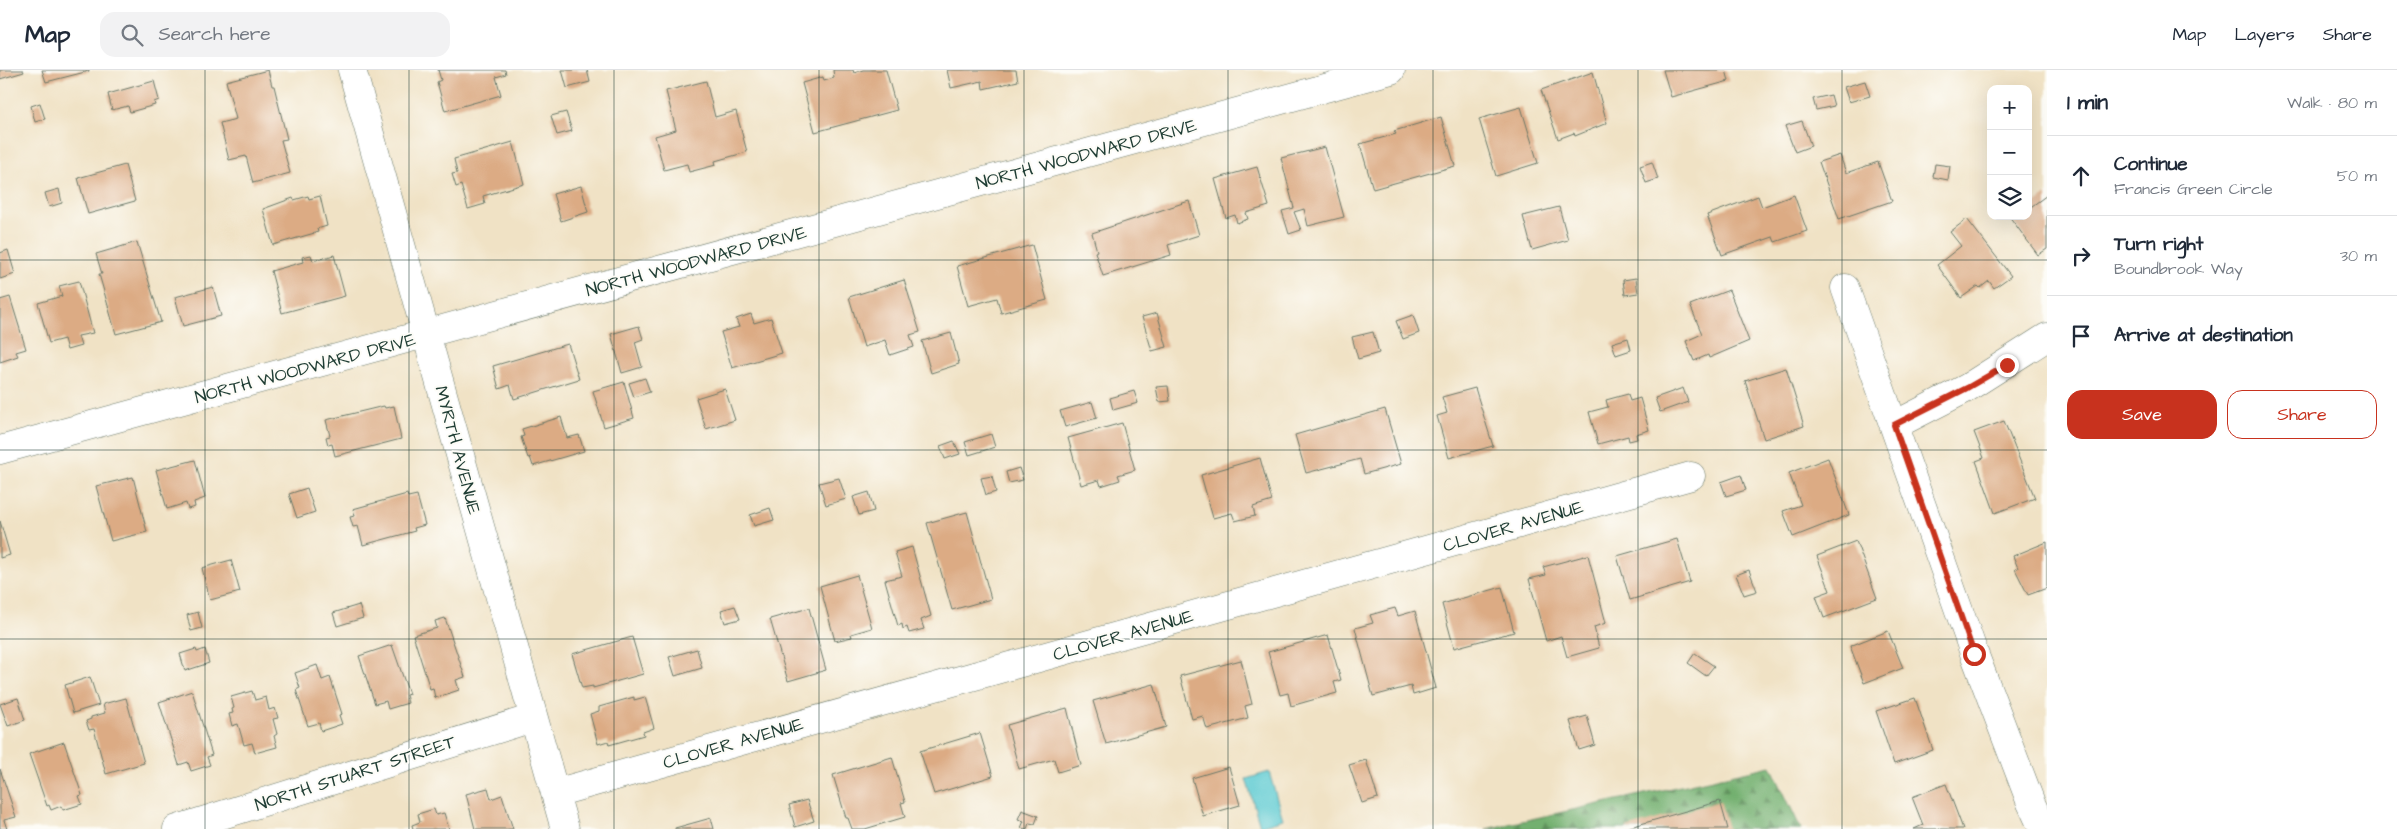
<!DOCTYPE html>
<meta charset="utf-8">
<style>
body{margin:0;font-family:"Architects Daughter",sans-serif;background:#f2f2f3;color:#1f2937}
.controls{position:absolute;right:15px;top:15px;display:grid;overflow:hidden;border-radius:10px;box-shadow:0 5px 20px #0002}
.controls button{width:45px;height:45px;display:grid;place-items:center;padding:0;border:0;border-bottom:1px solid #e0e1e3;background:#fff;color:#1f2937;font:25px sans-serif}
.stop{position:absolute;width:15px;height:15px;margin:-11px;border:4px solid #c8321e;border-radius:50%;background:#fff}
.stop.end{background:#c8321e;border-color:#fff;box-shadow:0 1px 5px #0008}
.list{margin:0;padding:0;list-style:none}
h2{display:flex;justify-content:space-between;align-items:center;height:65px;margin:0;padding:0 20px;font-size:21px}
h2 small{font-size:16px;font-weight:400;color:#747a83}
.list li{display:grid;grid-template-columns:32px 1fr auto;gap:15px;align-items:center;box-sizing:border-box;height:80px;padding:0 20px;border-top:1px solid #e0e1e3}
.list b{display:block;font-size:19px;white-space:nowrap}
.list p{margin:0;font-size:16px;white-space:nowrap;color:#747a83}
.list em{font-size:16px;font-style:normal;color:#747a83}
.actions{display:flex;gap:10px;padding:15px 20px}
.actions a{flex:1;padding:11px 0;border:1px solid #c8321e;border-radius:15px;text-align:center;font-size:18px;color:#c8321e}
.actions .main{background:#c8321e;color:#fff}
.icon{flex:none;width:28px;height:28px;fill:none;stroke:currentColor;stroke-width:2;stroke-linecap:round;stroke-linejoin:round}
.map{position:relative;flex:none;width:2047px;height:759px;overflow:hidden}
header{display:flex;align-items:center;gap:30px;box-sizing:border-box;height:70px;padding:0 25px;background:#fff;border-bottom:1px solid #e0e1e3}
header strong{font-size:24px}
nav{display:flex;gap:28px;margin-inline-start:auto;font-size:18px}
.search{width:350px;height:45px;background:#f2f2f3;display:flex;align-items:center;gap:12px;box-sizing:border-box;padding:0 18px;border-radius:15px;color:#747a83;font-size:19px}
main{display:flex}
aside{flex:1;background:#fff}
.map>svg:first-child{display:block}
</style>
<header>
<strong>Map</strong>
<div class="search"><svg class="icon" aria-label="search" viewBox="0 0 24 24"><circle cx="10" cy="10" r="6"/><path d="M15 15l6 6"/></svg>Search here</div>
<nav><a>Map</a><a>Layers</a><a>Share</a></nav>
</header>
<main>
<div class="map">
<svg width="2047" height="759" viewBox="0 0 2047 759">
<defs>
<pattern id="forest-firs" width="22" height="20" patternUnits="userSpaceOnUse" patternTransform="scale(1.25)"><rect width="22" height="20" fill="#73b06f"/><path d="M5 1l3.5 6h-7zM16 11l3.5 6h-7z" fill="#5e905c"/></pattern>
</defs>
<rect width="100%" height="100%" fill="#fdfcf7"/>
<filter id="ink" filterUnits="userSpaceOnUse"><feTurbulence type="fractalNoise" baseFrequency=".02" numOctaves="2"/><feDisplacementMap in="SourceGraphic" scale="10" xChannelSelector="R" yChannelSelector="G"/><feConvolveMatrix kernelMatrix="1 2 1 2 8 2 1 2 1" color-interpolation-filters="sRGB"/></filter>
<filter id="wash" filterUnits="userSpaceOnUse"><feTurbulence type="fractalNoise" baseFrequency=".0096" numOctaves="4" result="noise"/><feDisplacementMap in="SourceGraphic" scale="20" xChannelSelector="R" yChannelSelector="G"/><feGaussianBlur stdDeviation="1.12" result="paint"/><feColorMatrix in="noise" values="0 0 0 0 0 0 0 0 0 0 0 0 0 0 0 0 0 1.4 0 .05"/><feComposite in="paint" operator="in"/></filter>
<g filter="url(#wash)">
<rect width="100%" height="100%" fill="#f0e2c5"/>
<path fill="url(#forest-firs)" stroke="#497652" d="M1771,696L1801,759H1486Z"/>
<path fill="#5dcad1" stroke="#3e8482" d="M1269,702L1283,749L1260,756L1246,709Z"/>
<g id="blocks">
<path fill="#dcab84" d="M0,0H23L24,2L0,9Z
M42,0H89V1L46,12Z
M268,0L272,16H274L287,69L281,70L290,103L253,113L246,86L229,90L220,53L236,49L226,11Z
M438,0H505L506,4L496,7L501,25L445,41L437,12L441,10Z
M562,0H587L590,12L567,18Z
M833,0H853L854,3L863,0H886L897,40L815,62L802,13L823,7L824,11L834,8Z
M947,0H1016L1018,11L983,19L982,11L951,18Z
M1663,0H1726L1729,11L1671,27Z
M1593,2L1607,53L1575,66L1574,63L1558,69L1541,20Z
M154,11L159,30L154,32L155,35L130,42L128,36L112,40L108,24Z
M706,11L715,47L736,41L747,82L715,91L716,95L689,102L687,94L664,100L655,66L676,60L666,21Z
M1865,11L1870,26L1849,32L1844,17Z
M1831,25L1834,36L1816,40L1813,29Z
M40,33L45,49L35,52L31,36Z
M1521,37L1538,93L1496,106L1479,49Z
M566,42L572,61L557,65L551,46Z
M1441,47L1455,96L1373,119L1360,74L1396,64L1394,61Z
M1802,51L1811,76L1795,82L1785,56Z
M513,72L524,114L483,126L485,134L468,139L461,115L456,117L452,104L457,103L454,89Z
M1325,77L1344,147L1308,156L1304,139L1294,142L1301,160L1289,164L1282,141L1294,138L1281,88Z
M1840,85L1846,103L1878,92L1892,131L1839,149L1819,92Z
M1652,92L1658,109L1646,113L1640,96Z
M1935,94L1950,96L1948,110L1933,107Z
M125,95L135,131L88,144L78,108Z
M1257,97L1269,136L1246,143L1248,149L1237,153L1235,145L1226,148L1215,109Z
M581,116L588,142L561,151L553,124Z
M59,119L62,133L49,137L45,123Z
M1794,125L1807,161L1775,172L1773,167L1722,185L1707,145L1758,126L1762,137Z
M2047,125V179L2038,185L2009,146H2028V139Z
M308,126L309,129L320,126L327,156L317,159L318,162L273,175L263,139L293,128L294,130Z
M1189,131L1199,165L1168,175L1171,185L1103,206L1095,182L1097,181L1092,163Z
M1559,137L1568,170L1532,180L1523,146Z
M1967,149L2011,206L1994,218L1989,211L1980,218L1978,216L1961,228L1937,195L1961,176L1950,162Z
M137,172L161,252L116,264L99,204H102L96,184Z
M1032,175L1047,230L1001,243L997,228L968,236L957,196Z
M8,180L15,204L0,209V183Z
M311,185L313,191L334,185L345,226L282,243L271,201L303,192L302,187Z
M1636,208L1638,223L1625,225L1623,210Z
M904,210L920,262L910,265L914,277L890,285L885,270L864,277L849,227Z
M79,211L93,263L78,266L81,276L67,280L64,269L49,273L38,233L62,226L59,216Z
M213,217L221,246L183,256L175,227Z
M1729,220L1749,271L1709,288L1708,285L1694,291L1686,271L1702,264L1690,235Z
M10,227L26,279L16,282L18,286L0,292V230Z
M1157,243L1167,277L1152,281L1142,247Z
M751,244L754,253L771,248L782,283L732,298L721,262L739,257L736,249Z
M1413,245L1419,263L1403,269L1396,251Z
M639,256L643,269L635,272L642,297L622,303L611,264Z
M1373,262L1379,283L1358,289L1352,267Z
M951,263L959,294L931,303L922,271Z
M1628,268L1631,280L1616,285L1612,273Z
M568,274L579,309L514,329L510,315L499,319L493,296Z
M1786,298L1804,356L1764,369L1745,311Z
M645,308L650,322L634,327L629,313Z
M624,312L634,348L604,357L593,321Z
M1168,316L1170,331L1159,332L1156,317Z
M1475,318L1493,376L1449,388L1437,346L1447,343L1442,327Z
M1683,318L1688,332L1660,342L1655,328Z
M725,319L735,350L706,359L696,328Z
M1134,321L1138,333L1113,340L1110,328Z
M1628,324L1630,331L1640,328L1649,360L1636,364L1637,369L1629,371L1628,366L1598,374L1589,342L1608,337L1606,330Z
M1092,332L1097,348L1065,357L1060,341Z
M384,336L385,338L394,336L401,369L335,386L332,374L328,375L326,367L330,366L326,350Z
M1385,339L1401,394L1364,404L1360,389L1306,403L1295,365Z
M561,347L567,368L579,365L584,381L533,396L530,387L528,388L521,367L524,366L522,359Z
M2004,351L2035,428L1995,443L1976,391L1984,388L1974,362Z
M1122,353L1135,400L1118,405L1120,410L1101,416L1099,410L1081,415L1068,368Z
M991,364L995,377L969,385L965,372Z
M954,371L960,384L945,389L940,376Z
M1260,388L1272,431L1253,437L1255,446L1235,451L1232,443L1213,448L1201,405Z
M1828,388L1849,445L1793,467L1783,441L1801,435L1789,403Z
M195,390L205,428L194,432L195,437L188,439L186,433L167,439L156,400Z
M1019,398L1023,410L1009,413L1006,402Z
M1741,405L1746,420L1726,426L1721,412Z
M992,406L996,422L986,425L981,408Z
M133,407L147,462L111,471L96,416Z
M839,408L846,429L826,435L819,413Z
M307,418L315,442L297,448L289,424Z
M869,422L874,441L859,445L853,427Z
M407,424L408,427L417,425L425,455L414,458L415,461L363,475L358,456L353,457L350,447L355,446L353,439Z
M770,438L774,450L754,456L750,445Z
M967,442L991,529L952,540L927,453Z
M0,451L10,485L0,488Z
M1677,469L1690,512L1630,530L1617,486Z
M1856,471L1877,528L1824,548L1816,526L1830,521L1817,486Z
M2047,472V518L2028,525L2015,499L2018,498L2013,486Z
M912,477L931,546L921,550L924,559L909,563L907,557L903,559L902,554L898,556L885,510L902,506L895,482Z
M1588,485L1606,553L1594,557L1599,578L1567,587L1561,566L1546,571L1529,509L1546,505L1543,497Z
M231,490L240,522L210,530L202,498Z
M1749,500L1757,521L1744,525L1736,505Z
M857,505L872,558L851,564L852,567L835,571L820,516Z
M1502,517L1514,562L1454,578L1442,534Z
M359,535L363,548L337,556L333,543Z
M735,536L740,549L725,553L721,540Z
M809,538L826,600L788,611L770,549Z
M1395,538L1398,546L1415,541L1436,618L1413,625L1411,616L1373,626L1355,558L1373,553L1370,545Z
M198,542L202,558L191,561L187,545Z
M445,548L465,607L456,610L459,620L435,628L433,618L430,619L413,565L437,558L435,551Z
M1888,561L1903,598L1864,613L1850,576Z
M1328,565L1341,610L1334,612L1337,623L1291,636L1288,623L1280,625L1268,582Z
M632,567L643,604L593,618V616L582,618L572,584Z
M392,575L409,624L406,625L408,633L388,639L386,631L375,634L359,586Z
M196,579L197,582L205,579L209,593L185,601L180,584Z
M697,579L702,598L675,606L669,587Z
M1695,583L1714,596L1706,606L1688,593Z
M1241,590L1252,634L1245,636L1248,648L1207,659L1203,646L1192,649L1180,606Z
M317,595L322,610L330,607L342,644L339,645L342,654L321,661L319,653L308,656L296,620L300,618L295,603Z
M90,607L99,635L73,643L65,615Z
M1154,614L1166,657L1106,674L1093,631Z
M192,621L212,685L207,687L210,695L191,701L188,692L179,695L159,632Z
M252,621L255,630L266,627L269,640L275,638L278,648L273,649L277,664L274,666L277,677L255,683L252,673L244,675L238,654L232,656L229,644L233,643L232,639L234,638L231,627Z
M634,627V630L645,627L654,658L643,662L644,665L609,675L608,671L598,674L590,644L599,641V637Z
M18,628L25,650L8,656L0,634Z
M126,628L144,693L106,704L94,659L89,660L86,651L91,649V647L105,643L103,634Z
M1915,628L1933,680L1894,694L1876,641Z
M1067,638L1081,695L1058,702L1054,689L1019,699L1007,655Z
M1587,646L1595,675L1579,680L1570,651Z
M980,663L993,706L934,724L920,681Z
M64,672L82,725L79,726L82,734L63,740L61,736L51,740L49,735L47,736L29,684Z
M892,687L905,732L901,733L905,747L865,759H852L848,748H846L833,705Z
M1366,690L1378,728L1362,733L1349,695Z
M1229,697L1240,735L1203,746L1192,708Z
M0,699L16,747L4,750L7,759H0Z
M1946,714L1963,759H1914L1923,755L1912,727Z
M488,718L491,729L502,725L513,759H475L466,724Z
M807,730L814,751L795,757L789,735Z
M1720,731L1728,759H1627V758Z
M434,739L436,745L444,743L449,759H413L412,755L420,752L418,744Z
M1022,740L1038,746L1035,754L1029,753L1027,759L1021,758L1024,751L1018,749Z
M711,748L714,759H675V758Z"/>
</g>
</g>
<g filter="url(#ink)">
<use href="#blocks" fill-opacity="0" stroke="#687767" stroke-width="1"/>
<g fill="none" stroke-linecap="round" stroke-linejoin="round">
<g stroke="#687767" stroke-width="29">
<path id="minor" d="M352,0L565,759
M1845,218L1974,583L2031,733L2043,759
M1895,355L1967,318L2047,267
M0,380L1391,0
M555,723L1691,406
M177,759L533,648"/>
</g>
<use href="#minor" stroke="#fff" stroke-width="28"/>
</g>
</g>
<g fill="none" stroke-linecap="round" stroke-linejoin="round" filter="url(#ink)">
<path stroke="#c8321e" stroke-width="6" d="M1974,584L1894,355L1967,318L2007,295"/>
</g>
<path fill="none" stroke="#1f3d34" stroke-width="1" stroke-opacity="0.55" d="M205,0V759M409,0V759M614,0V759M819,0V759M1024,0V759M1228,0V759M1433,0V759M1638,0V759M1842,0V759M0,190H2047M0,380H2047M0,569H2047"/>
<g text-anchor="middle" stroke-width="4" stroke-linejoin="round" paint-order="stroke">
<g font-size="18" fill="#1f3d34" stroke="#fdfcf7">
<text transform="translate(1086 84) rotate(-15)" y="6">NORTH WOODWARD DRIVE</text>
<text transform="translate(696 191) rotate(-15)" y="6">NORTH WOODWARD DRIVE</text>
<text transform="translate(305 298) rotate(-15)" y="6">NORTH WOODWARD DRIVE</text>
<text transform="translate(458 380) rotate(75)" y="6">MYRTH AVENUE</text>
<text transform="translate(1513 456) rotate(-16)" y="6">CLOVER AVENUE</text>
<text transform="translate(1123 565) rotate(-16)" y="6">CLOVER AVENUE</text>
<text transform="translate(733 673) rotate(-16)" y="6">CLOVER AVENUE</text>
<text transform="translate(355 703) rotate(-18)" y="6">NORTH STUART STREET</text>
</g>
</g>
</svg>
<div class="controls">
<button>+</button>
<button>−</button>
<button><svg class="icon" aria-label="layers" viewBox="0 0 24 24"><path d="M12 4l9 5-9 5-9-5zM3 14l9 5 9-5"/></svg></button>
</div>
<div class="stop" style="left:1974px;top:584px"></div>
<div class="stop end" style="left:2007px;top:295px"></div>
</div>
<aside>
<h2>1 min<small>Walk · 80 m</small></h2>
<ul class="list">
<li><svg class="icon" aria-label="ahead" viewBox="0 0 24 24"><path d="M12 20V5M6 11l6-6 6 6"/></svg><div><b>Continue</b><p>Francis Green Circle</p></div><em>50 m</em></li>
<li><svg class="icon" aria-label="right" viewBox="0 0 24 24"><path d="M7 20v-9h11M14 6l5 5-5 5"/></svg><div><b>Turn right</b><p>Boundbrook Way</p></div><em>30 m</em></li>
<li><svg class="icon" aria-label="arrive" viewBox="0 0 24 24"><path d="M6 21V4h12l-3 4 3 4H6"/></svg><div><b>Arrive at destination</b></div></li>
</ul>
<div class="actions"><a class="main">Save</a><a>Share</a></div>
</aside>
</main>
